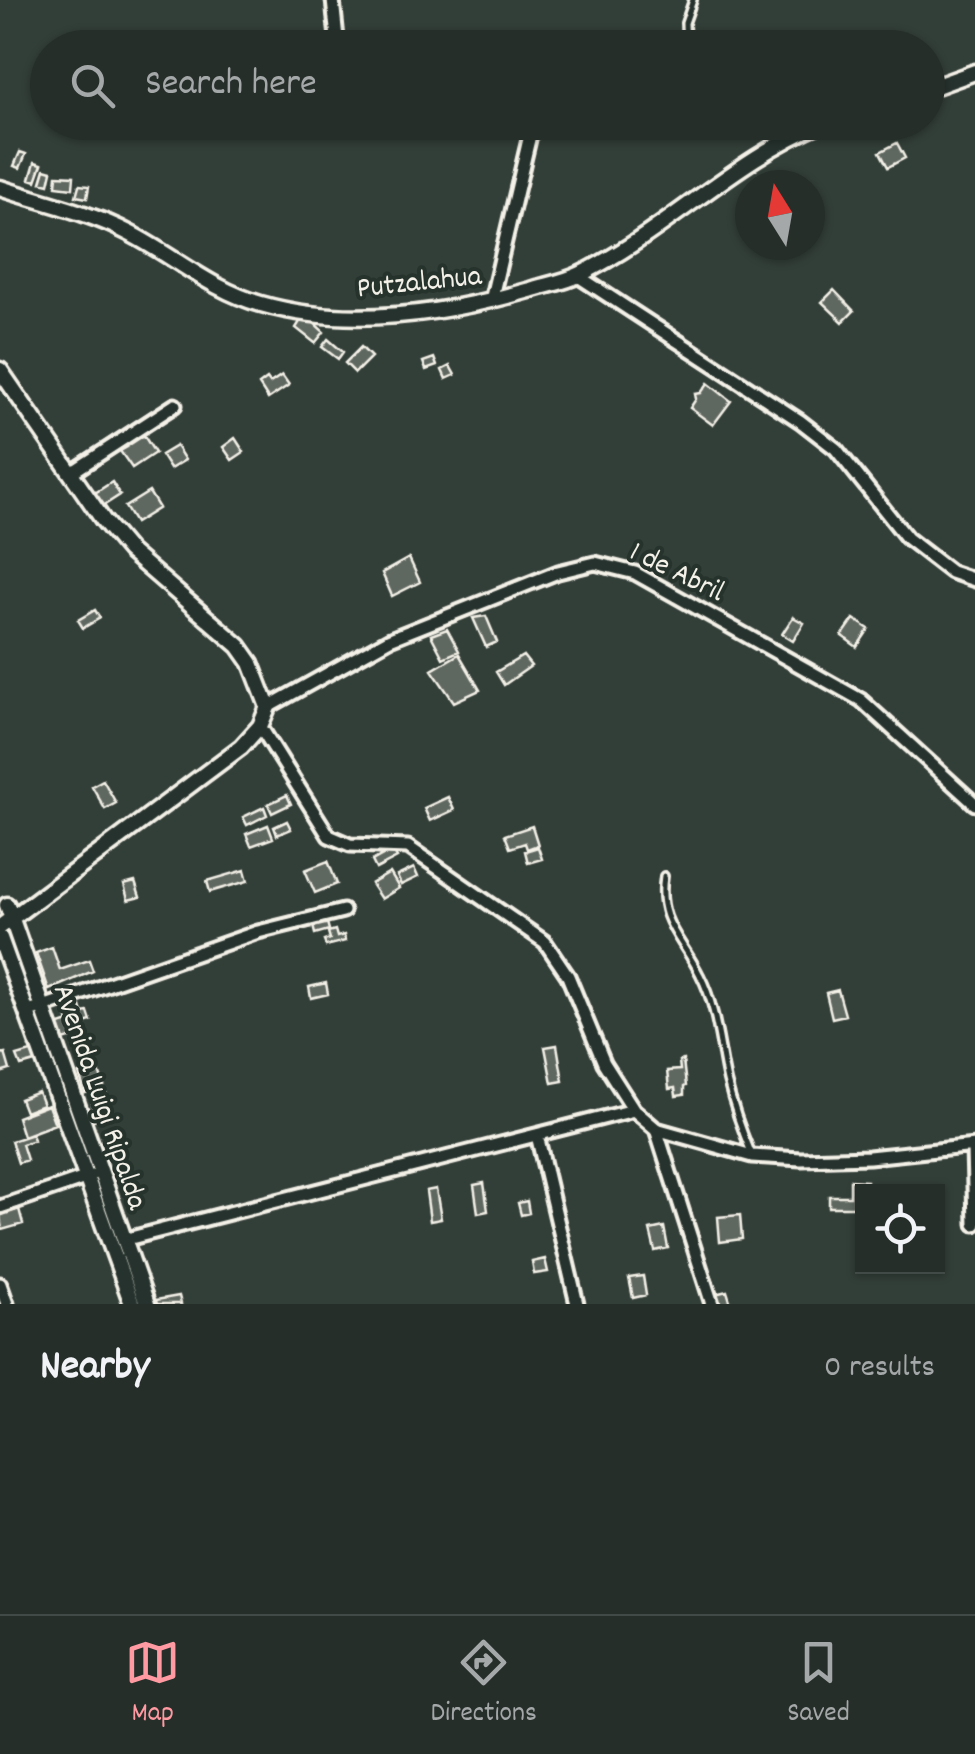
<!DOCTYPE html>
<style>
body{margin:0;font-family:Dekko,sans-serif;background:#2e3632;color:#f1f3f6}
.controls{position:absolute;right:30px;bottom:30px;display:grid;overflow:hidden;border-radius:0px;box-shadow:0 2px 8px #0004}
.controls button{width:90px;height:90px;display:grid;place-items:center;padding:0;border:0;border-bottom:2px solid #424a47;background:#262e2a;color:#f1f3f6;font:50px sans-serif}
.compass{position:absolute;left:735px;top:170px;width:90px;height:90px;border-radius:50%;background:#262e2a;box-shadow:0 2px 8px #0004;rotate:349deg}
.list{margin:0;padding:0;list-style:none}
h2{display:flex;justify-content:space-between;align-items:center;height:130px;margin:0;padding:0 40px;font-size:42px}
h2 small{font-size:32px;font-weight:400;color:#a4a8a8}
.icon{flex:none;width:55px;height:55px;fill:none;stroke:currentColor;stroke-width:2;stroke-linecap:round;stroke-linejoin:round}
.map{position:relative;flex:none;width:975px;height:1304px;overflow:hidden}
.search{position:absolute;background:#262e2a;box-shadow:0 2px 8px #0004;left:30px;right:30px;top:30px;height:110px;display:flex;align-items:center;gap:25px;box-sizing:border-box;padding:0 35px;border-radius:55px;color:#a4a8a8;font-size:38px}
.sheet{height:310px;background:#262e2a}
nav{display:flex;justify-content:space-around;align-items:center;box-sizing:border-box;height:140px;border-top:2px solid #424a47;background:#262e2a;font-size:28px;color:#a4a8a8}
nav a{display:grid;justify-items:center;gap:5px}
nav .on{color:#ff9aa2}
.map>svg:first-child{display:block}
</style>
<div class="map">
<svg width="975" height="1304" viewBox="0 0 975 1304">
<rect width="100%" height="100%" fill="#323e38"/>
<filter id="ink" filterUnits="userSpaceOnUse"><feTurbulence type="fractalNoise" baseFrequency=".01" numOctaves="2"/><feDisplacementMap in="SourceGraphic" scale="20" xChannelSelector="R" yChannelSelector="G"/><feConvolveMatrix kernelMatrix="1 2 1 2 8 2 1 2 1" color-interpolation-filters="sRGB"/></filter>
<g filter="url(#ink)">
<path fill="#5f6861" stroke="#f4f1e8" stroke-width="2.5" d="M900,122L904,130L895,135L890,123Z
M897,143L905,158L888,167L880,152Z
M20,152L26,154L20,168L14,166Z
M35,162L42,164L36,181L30,179Z
M45,169L52,171L49,184L41,182Z
M57,175L74,176L73,188L56,186Z
M79,185L89,186L87,198L76,196Z
M834,290L854,311L843,322L822,302Z
M301,320L312,321L324,332L315,343L296,328Z
M328,339L343,352L338,359L322,347Z
M361,347L371,357L355,373L345,363Z
M434,358L437,366L426,370L423,362Z
M450,366L455,375L446,379L442,370Z
M282,375L289,385L268,399L259,385L267,379L270,383Z
M708,383L731,401L713,425L690,408L696,399L695,394L701,393Z
M141,431L155,453L132,468L120,451L127,447L124,443Z
M235,438L244,452L232,460L223,447Z
M176,446L185,460L170,469L161,455Z
M112,482L120,495L103,506L95,493Z
M149,492L159,508L135,523L125,507Z
M409,558L420,582L392,596L382,573Z
M95,610L100,618L83,628L78,620Z
M486,616L497,642L486,647L473,618Z
M793,617L804,623L793,641L782,634Z
M854,619L869,629L857,647L842,636Z
M447,629L459,651L443,658L431,635Z
M459,654L480,690L454,702L432,670Z
M523,656L531,666L504,685L496,672Z
M103,780L116,803L105,809L92,786Z
M287,795L291,804L272,813L268,804Z
M448,797L454,810L430,821L424,808Z
M264,807L267,815L247,825L243,817Z
M287,821L291,829L277,835L274,827Z
M268,825L273,838L251,846L246,834Z
M532,826L538,845L527,849L525,843L510,848L505,835Z
M538,847L542,859L528,863L525,851Z
M392,850L397,858L376,869L372,861Z
M328,861L337,884L315,893L305,870Z
M414,868L418,877L401,885L397,876Z
M245,870L248,881L210,892L207,881Z
M390,873L399,888L381,899L371,884Z
M135,882L140,897L128,900L124,885Z
M327,923L329,930L315,934L313,926Z
M335,930L337,937L344,935L345,941L326,946L324,941L330,939L328,932Z
M52,947L60,970L89,960L93,971L49,990L36,953Z
M326,983L328,994L311,998L309,987Z
M838,990L845,1015L832,1018L826,993Z
M81,1006L83,1013L88,1012L91,1021L84,1023L87,1033L60,1041L56,1026L69,1022L67,1017L73,1016L71,1009Z
M557,1045L563,1081L552,1083L545,1047Z
M33,1046L39,1061L21,1066L17,1056L31,1052L29,1047Z
M5,1053L10,1070L0,1073V1054Z
M683,1060L686,1086L684,1087V1095L676,1096L675,1088L669,1089L667,1071L680,1070L679,1061Z
M98,1068L104,1086L85,1093L79,1074Z
M38,1092L43,1105L25,1112L20,1099Z
M106,1093L111,1116L93,1120L92,1096Z
M48,1105L55,1124L23,1136L17,1117Z
M32,1134L34,1140L22,1144L27,1160L18,1163L11,1141Z
M850,1180L867,1181V1192H862V1207H829V1196H850Z
M484,1183L488,1211L478,1213L474,1185Z
M436,1189L441,1219L430,1221L426,1191Z
M527,1201L529,1213L521,1215L518,1203Z
M19,1209L23,1224L2,1230L0,1215Z
M740,1215L742,1239L720,1242L718,1217Z
M664,1227L668,1248L655,1251L650,1230Z
M545,1259L548,1272L534,1274L532,1262Z
M643,1276L646,1295L633,1298L629,1278Z
M727,1291L731,1304H718L715,1294Z
M179,1296L181,1304H157L156,1300Z"/>
<g fill="none" stroke-linecap="round" stroke-linejoin="round">
<g stroke="#f4f1e8" stroke-width="12">
<path id="service" d="M686,48L685,23L693,0
M664,876C657,922 682,938 700,975C717,1008 719,1045 727,1081C733,1106 742,1131 752,1155"/>
</g>
<g stroke="#f4f1e8" stroke-width="19">
<path id="minor" d="M333,0L338,48
M578,276L800,421L836,449L907,538L951,572L975,580
M491,301L530,135V122
M71,473L175,405
M268,707L390,639L558,572L595,563L635,573L861,700L975,804
M260,726L329,836L350,845L408,847L545,942L568,976L604,1063L634,1110L656,1129L752,1156L801,1159L869,1157L975,1146
M29,1012L258,932L343,911
M656,1129L712,1304
M537,1135L577,1304
M973,1148L975,1224
M0,1207L91,1176
M123,1240L634,1110
M0,1284L7,1304"/>
</g>
<g stroke="#f4f1e8" stroke-width="21">
<path id="tertiary" d="M928,89L975,72
M0,188C42,202 89,212 129,233C174,256 211,290 261,304C348,329 445,314 530,290C546,285 565,282 581,274C666,232 735,158 824,122
M0,370L103,520L129,551L239,646L251,663L268,707L260,726L241,747L0,927
M7,905L147,1304
M0,938L132,1304"/>
</g>
<use href="#service" stroke="#26332d" stroke-width="5"/>
<use href="#minor" stroke="#26332d" stroke-width="11"/>
<use href="#tertiary" stroke="#26332d" stroke-width="14"/>
</g>
</g>
<g text-anchor="middle" stroke-width="8" stroke-linejoin="round" paint-order="stroke">
<g font-size="30" fill="#f4f1e8" stroke="#26332d">
<text transform="translate(419 280) rotate(-6)" y="10">Putzalahua</text>
<text transform="translate(678 570) rotate(26)" y="10">1 de Abril</text>
<text transform="translate(102 1096) rotate(71)" y="10">Avenida Luigi Ripalda</text>
</g>
</g>
</svg>
<div class="controls">
<button><svg class="icon" aria-label="locate" viewBox="0 0 24 24"><circle cx="12" cy="12" r="6"/><path d="M12 2v4M12 18v4M2 12h4M18 12h4"/></svg></button>
</div>
<svg class="compass" viewBox="-18 -18 36 36"><path d="M0-13l5 13h-10z" fill="#e53935"/><path d="M0 13l5-13h-10z" fill="#a4a8a8"/></svg>
<div class="search"><svg class="icon" aria-label="search" viewBox="0 0 24 24"><circle cx="10" cy="10" r="6"/><path d="M15 15l6 6"/></svg>Search here</div>
</div>
<section class="sheet">
<h2>Nearby<small>0 results</small></h2>
<ul class="list">
</ul>
</section>
<nav>
<a class="on"><svg class="icon" aria-label="map" viewBox="0 0 24 24"><path d="M3 6l6-2 6 2 6-2v14l-6 2-6-2-6 2zM9 4v14M15 6v14"/></svg>Map</a>
<a><svg class="icon" aria-label="directions" viewBox="0 0 24 24"><path d="M12 3l9 9-9 9-9-9zM9 14v-3h6M13 9l2 2-2 2"/></svg>Directions</a>
<a><svg class="icon" aria-label="saved" viewBox="0 0 24 24"><path d="M7 4h10v16l-5-4-5 4z"/></svg>Saved</a>
</nav>
